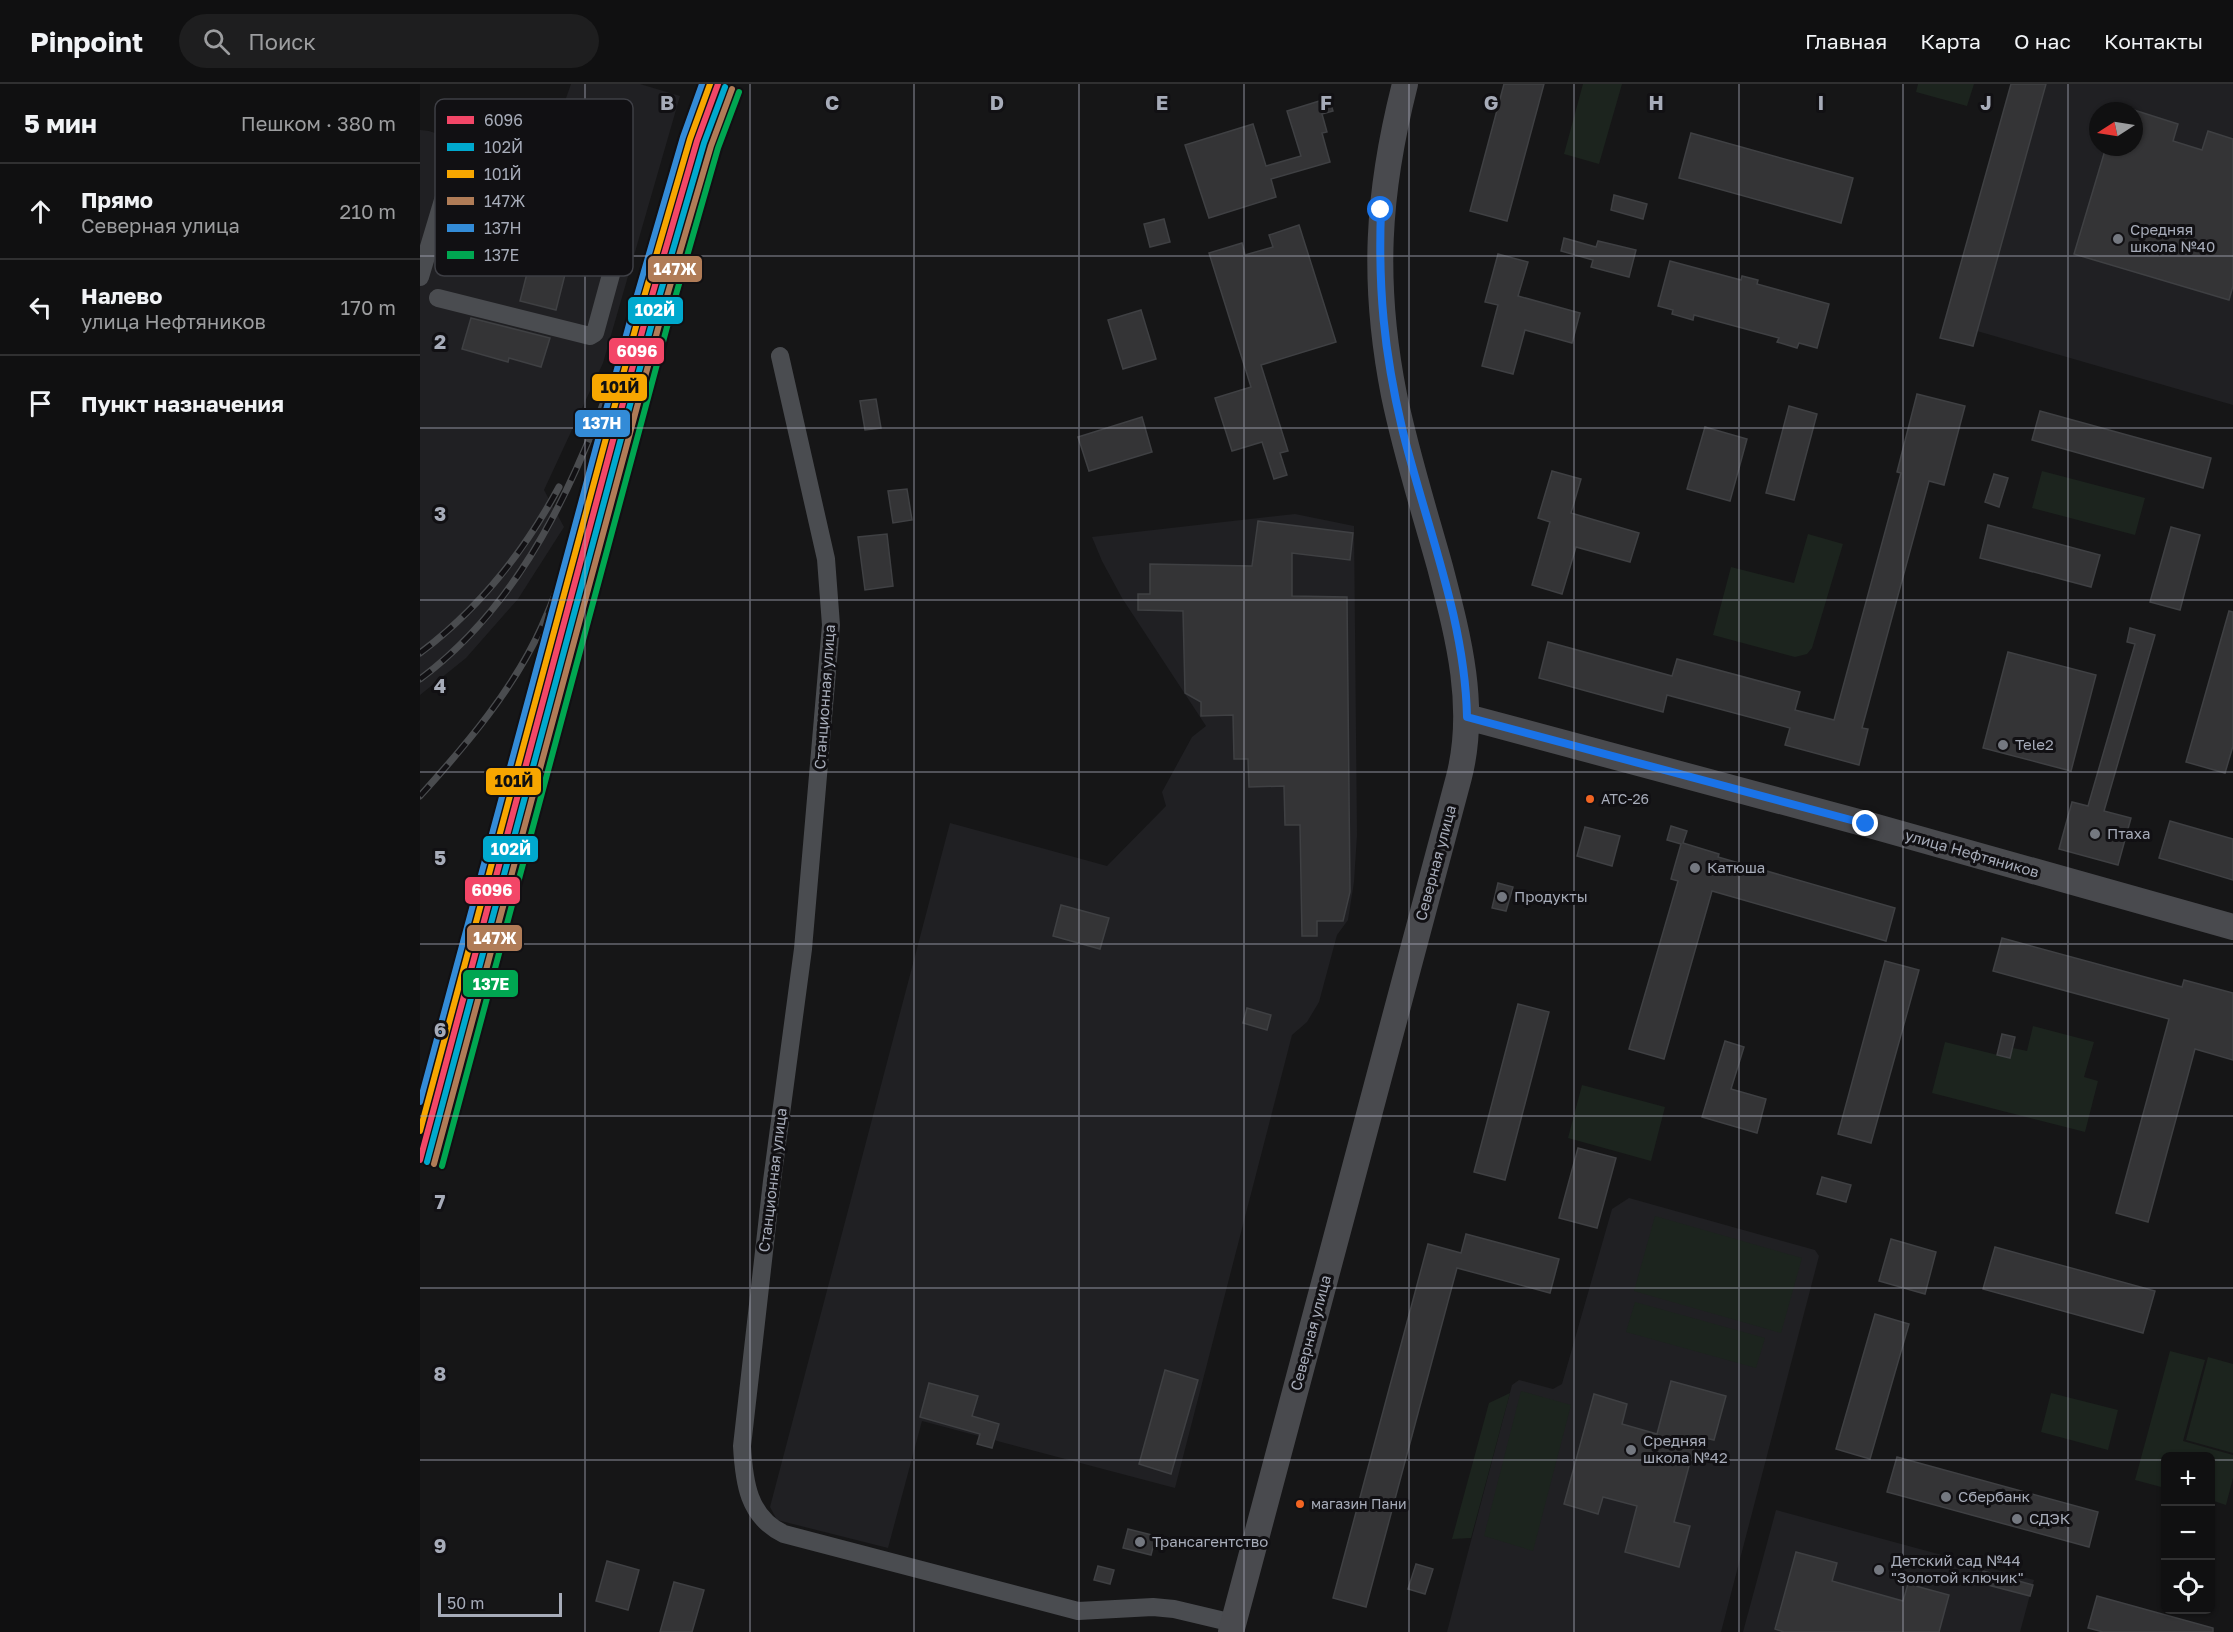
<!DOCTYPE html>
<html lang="ru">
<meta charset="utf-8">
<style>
body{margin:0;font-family:"Golos Text",sans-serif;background:#1e1e1f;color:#f1f3f6}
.controls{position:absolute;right:18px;bottom:18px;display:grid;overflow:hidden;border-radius:9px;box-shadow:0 2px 4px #0004}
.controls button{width:54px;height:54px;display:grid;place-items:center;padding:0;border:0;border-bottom:2px solid #303031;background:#101011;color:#f1f3f6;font:30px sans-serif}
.compass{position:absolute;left:1669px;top:18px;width:54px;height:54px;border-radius:50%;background:#101011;box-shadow:0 2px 4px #0004;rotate:258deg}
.scale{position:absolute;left:18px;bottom:15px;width:124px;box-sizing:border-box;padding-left:6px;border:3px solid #a7acb9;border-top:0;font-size:16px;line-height:21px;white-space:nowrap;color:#a7acb9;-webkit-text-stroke:4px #111013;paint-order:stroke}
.stop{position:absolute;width:18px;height:18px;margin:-14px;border:4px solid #1a73e8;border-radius:50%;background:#fff}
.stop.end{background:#1a73e8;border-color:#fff;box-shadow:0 2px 6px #0008}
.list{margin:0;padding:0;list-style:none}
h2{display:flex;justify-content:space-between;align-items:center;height:78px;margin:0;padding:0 24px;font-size:26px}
h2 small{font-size:20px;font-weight:400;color:#9c9d9f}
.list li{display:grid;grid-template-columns:39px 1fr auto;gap:18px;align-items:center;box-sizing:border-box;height:96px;padding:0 24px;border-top:2px solid #303031}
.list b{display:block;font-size:22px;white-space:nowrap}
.list p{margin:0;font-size:20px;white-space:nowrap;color:#9c9d9f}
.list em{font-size:20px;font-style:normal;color:#9c9d9f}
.icon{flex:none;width:33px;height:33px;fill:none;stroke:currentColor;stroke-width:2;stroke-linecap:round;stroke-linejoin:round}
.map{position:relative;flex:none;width:1813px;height:1548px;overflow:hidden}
header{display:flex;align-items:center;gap:36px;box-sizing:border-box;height:84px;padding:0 30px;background:#101011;border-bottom:2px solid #303031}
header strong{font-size:28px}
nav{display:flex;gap:33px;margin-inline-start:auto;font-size:21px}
.search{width:420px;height:54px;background:#1e1e1f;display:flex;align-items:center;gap:15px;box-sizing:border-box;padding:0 21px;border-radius:33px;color:#9c9d9f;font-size:22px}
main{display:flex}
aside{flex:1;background:#101011}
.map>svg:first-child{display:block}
</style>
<header>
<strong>Pinpoint</strong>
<div class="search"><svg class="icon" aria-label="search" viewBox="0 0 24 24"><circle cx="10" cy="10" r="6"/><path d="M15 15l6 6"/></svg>Поиск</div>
<nav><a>Главная</a><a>Карта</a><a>О нас</a><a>Контакты</a></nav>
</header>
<main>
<aside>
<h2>5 мин<small>Пешком · 380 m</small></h2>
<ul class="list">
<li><svg class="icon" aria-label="ahead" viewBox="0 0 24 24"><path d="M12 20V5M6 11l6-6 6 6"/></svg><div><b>Прямо</b><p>Северная улица</p></div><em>210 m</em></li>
<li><svg class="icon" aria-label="left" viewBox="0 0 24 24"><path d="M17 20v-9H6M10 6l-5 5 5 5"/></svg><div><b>Налево</b><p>улица Нефтяников</p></div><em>170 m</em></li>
<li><svg class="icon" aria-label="arrive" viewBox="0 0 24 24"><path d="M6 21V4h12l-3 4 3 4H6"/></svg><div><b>Пункт назначения</b></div></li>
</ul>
</aside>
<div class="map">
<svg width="1813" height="1548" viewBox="0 0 1813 1548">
<rect width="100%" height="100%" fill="#161617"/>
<path fill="#202023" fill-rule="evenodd" d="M151,0H220L260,12L183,279L124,406L144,443L98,515L46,574L0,611V46L9,47L121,85Z
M1626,0H1813V321L1557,247ZM1678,27H1714V63H1678Z
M875,430L934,442L937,751L934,798L928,836L917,851L899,918L887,938L872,951L755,1404L502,1337L468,1464L357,1436L350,1423L530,739L687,782L746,722L742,708L772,653L786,642L702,514L682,477L672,453Z
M1209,1114L1395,1166L1399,1172L1301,1548H1027L1092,1301L1099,1296L1133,1305L1142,1300L1192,1125Z
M1356,1426L1614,1496L1600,1548H1323Z"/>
<path fill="#1c241e" d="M1163,0H1202L1179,80L1144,70Z
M1498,0H1554L1547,22L1496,8Z
M1622,387L1725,414L1715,451L1612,424Z
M1388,450L1423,460L1392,564L1387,570L1375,573L1293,551L1311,483L1374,499Z
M1613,942L1674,958L1664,993L1678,997L1665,1048L1512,1009L1525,958L1590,974L1593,964L1607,967Z
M1162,1001L1245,1023L1231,1077L1148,1054Z
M1235,1132L1382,1174L1361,1249L1214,1207Z
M1215,1218L1345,1254L1336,1284L1206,1248Z
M1750,1267L1785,1276L1763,1357L1813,1371V1394L1806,1421L1791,1416L1790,1372H1746L1745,1404L1715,1396Z
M1788,1273L1813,1280V1369L1766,1356Z
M1101,1307L1151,1321L1113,1467L1064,1452Z
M1090,1309L1051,1454L1032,1455L1069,1319Z
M1631,1309L1698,1326L1688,1366L1621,1348Z"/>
<path fill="#343436" stroke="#3f4043" stroke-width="1.5" d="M1084,0H1124L1087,137L1050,127Z
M1591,0H1626L1553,262L1520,254Z
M909,14L913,27L902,30L907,48L902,49L910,78L851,95L856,113L789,134L765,61L833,40L846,82L881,72L867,27Z
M1714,26L1758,40L1753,57L1782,66L1788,47L1813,55V202L1809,216L1654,170L1686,63H1714Z
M1271,49L1433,94L1421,139L1259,94Z
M1194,111L1227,120L1223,135L1191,126Z
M123,126L159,135L136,226L100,217Z
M744,135L750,158L730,163L724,140Z
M879,141L916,258L841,281L868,367L860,369L867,391L854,395L842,358L812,367L795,314L831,303L789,169L822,159L825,171L853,163L849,151Z
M1144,154L1176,163L1178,157L1216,166L1209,193L1171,183L1173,176L1141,167Z
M1078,170L1108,178L1098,212L1160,229L1152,259L1105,246L1093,290L1062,282L1078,221L1065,218Z
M1250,177L1321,196L1322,192L1338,196L1337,200L1409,220L1397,264L1379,259L1377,264L1357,258L1359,254L1274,231L1273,236L1252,230L1253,226L1238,222Z
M721,226L736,275L703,285L688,236Z
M51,234L130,254L121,283L89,274L88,278L42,265Z
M1497,310L1545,322L1524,401L1509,397L1442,644L1448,645L1439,681L1365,661L1370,644L1247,611L1243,628L1119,594L1128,558L1252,592L1257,575L1380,608L1375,626L1414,636L1481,389L1477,388Z
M456,315L461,344L445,346L440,317Z
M1369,322L1397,330L1374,416L1346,409Z
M1620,327L1791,374L1783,404L1612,356Z
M722,333L732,368L669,387L658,353Z
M1285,343L1327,355L1310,417L1267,405Z
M1132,387L1161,395L1151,429L1219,449L1210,478L1156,463L1142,510L1112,501L1130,438L1118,434Z
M1574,390L1588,394L1579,423L1565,418Z
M487,405L492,436L473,439L468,407Z
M838,437L933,449L930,476L872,469V512L927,513L930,808L923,837H897V852H882L880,741H865L864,702L829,703L828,675H814L813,631L781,632V618L765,609L763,527L718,526V510H730V480L832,482Z
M1568,441L1680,471L1671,503L1560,474Z
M1751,443L1780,451L1760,526L1730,518Z
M467,450L473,502L445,506L438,453Z
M1809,527L1813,528V662L1805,689L1766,678Z
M1710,544L1735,551L1684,727L1711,734L1698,781L1639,765L1652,718L1668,722L1715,560L1707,558Z
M1588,568L1676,591L1651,687L1563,664Z
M1750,737L1813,755V796L1739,774Z
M1251,742L1267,747L1263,759L1299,770L1298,773L1475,824L1466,857L1292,807L1244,975L1209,965L1258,797L1251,795L1261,760L1247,756Z
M1165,743L1200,752L1192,782L1157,772Z
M1078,799L1093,803L1086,827L1072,824Z
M641,821L689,834L680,865L633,852Z
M1582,854L1762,903L1764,896L1813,909V976L1775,965L1728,1138L1696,1129L1749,935L1573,887Z
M1465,877L1499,886L1451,1059L1418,1050Z
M1098,920L1129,928L1085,1096L1054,1088Z
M827,924L851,931L847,946L823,939Z
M1582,950L1595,953L1590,974L1577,971Z
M1305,957L1324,963L1311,1005L1346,1015L1337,1049L1282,1033Z
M1158,1064L1196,1074L1177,1144L1139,1134Z
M1402,1093L1431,1101L1426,1118L1397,1110Z
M1046,1150L1139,1175L1130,1209L1037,1184L946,1523L913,1514L1008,1160L1041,1169Z
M1471,1155L1516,1168L1505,1210L1459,1197Z
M1575,1163L1735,1207L1723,1249L1563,1205Z
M1455,1230L1489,1240L1450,1375L1416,1365Z
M745,1286L778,1296L751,1390L719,1380Z
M1251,1297L1306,1312L1294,1356L1277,1352L1254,1438L1270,1442L1259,1483L1205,1468L1217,1422L1183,1413L1178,1430L1144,1420L1174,1310L1207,1320L1202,1340L1237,1350Z
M509,1299L558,1312L552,1332L579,1340L572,1364L557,1360L560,1350L500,1333Z
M1477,1373L1678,1428L1669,1463L1467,1408Z
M708,1445L736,1452L731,1471L703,1464Z
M1376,1468L1417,1479L1412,1497L1483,1517L1488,1500L1529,1511L1519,1548H1364L1355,1545Z
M187,1477L219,1486L208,1526L176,1517Z
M996,1480L1013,1485L1005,1510L988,1505Z
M678,1482L694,1486L690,1500L674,1496Z
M1563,1487L1613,1501L1610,1512L1560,1499Z
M254,1498L284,1506L272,1548H240Z
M1677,1512L1793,1544V1548H1683L1668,1544Z"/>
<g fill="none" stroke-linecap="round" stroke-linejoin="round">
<path stroke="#4a4c50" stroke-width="18" d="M0,193L29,96C86,102 141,118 197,132L203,137L204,143L175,249L170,252L18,214
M360,272L406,475L411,541L383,865L352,1097L322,1362C324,1398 328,1433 364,1450L658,1527L733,1523L754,1525L813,1539"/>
<path stroke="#494a4e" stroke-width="26" d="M1047,633L1446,740L1813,843
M811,1548L1039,693C1057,622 1038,552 1020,483C1004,426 986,369 974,311C952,199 957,110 985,0"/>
<g stroke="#4a4c4f" stroke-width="7">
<path id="rail" d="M0,569C60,524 104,468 139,403
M0,595C115,510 166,371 212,241C215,233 216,224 219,215C238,162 258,110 277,57
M0,712C46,661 94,605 122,542C155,468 173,388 194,310"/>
</g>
<use href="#rail" stroke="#111013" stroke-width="4.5" stroke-dasharray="14" stroke-linecap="butt"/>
<g stroke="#111013" stroke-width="10">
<path id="rail-1" d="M0,1076L229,222L277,57L298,0"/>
</g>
<g stroke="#111013" stroke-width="10">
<path id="rail-2" d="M7,1078L236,224L284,59L305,3"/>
</g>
<g stroke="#111013" stroke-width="10">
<path id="rail-3" d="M0,1047L222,220L270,55L290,0"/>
</g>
<g stroke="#111013" stroke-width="10">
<path id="rail-4" d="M14,1080L243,226L291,62L312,5"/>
</g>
<g stroke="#111013" stroke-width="10">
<path id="rail-5" d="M0,1018L215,218L263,53L282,0"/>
</g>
<g stroke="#111013" stroke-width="10">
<path id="rail-6" d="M22,1082L251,228L298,64L319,8"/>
</g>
<use href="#rail-1" stroke="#f34667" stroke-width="6"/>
<use href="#rail-2" stroke="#00a9ce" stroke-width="6"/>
<use href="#rail-3" stroke="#f7a600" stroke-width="6"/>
<use href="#rail-4" stroke="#b07c57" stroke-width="6"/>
<use href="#rail-5" stroke="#338bd7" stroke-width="6"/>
<use href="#rail-6" stroke="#00a651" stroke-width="6"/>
</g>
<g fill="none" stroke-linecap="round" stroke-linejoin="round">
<path stroke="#1a73e8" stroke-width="8" d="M961,126C958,204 964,268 982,344C1005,439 1045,534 1047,633L1446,740"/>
</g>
<path fill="none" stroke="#a7acb9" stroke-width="1.5" stroke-opacity="0.55" d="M165,0V1548M330,0V1548M494,0V1548M659,0V1548M824,0V1548M989,0V1548M1154,0V1548M1319,0V1548M1483,0V1548M1648,0V1548M0,172H1813M0,344H1813M0,516H1813M0,688H1813M0,860H1813M0,1032H1813M0,1204H1813M0,1376H1746M1790,1376H1813"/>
<g fill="#747880" stroke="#111013" stroke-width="2">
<circle cx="1698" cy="155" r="6"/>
<circle cx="1583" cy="661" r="6"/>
<circle cx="1675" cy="750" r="6"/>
<circle cx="1275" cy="784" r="6"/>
<circle cx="1082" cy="813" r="6"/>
<circle cx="1211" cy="1366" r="6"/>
<circle cx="1526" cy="1413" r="6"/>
<circle cx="1597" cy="1435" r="6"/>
<circle cx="720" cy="1458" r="6"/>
<circle cx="1459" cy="1486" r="6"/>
</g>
<g fill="#f26522" stroke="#111013" stroke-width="2">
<circle cx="1170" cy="715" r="5"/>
<circle cx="880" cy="1420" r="5"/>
</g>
<g text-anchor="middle" stroke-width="6" stroke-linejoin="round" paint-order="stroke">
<g font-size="14" fill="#a7acb9" stroke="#111013" text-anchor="start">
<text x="1181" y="720">АТС-26</text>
<text x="891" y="1425">магазин Пани</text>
</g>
<g font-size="15" fill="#a7acb9" stroke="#111013" text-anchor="start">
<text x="1710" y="151">Средняя<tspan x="1710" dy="17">школа №40</tspan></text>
<text x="1595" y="666">Tele2</text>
<text x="1687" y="755">Птаха</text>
<text x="1287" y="789">Катюша</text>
<text x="1094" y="818">Продукты</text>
<text x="1223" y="1362">Средняя<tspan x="1223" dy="17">школа №42</tspan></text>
<text x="1538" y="1418">Сбербанк</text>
<text x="1609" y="1440">СДЭК</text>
<text x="732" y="1463">Трансагентство</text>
<text x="1471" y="1482">Детский сад №44<tspan x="1471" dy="17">"Золотой ключик"</tspan></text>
</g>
<g font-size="15" fill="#a7acb9" stroke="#111013">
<text transform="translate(405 613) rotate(-86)" y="5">Станционная улица</text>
<text transform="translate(1552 770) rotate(16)" y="5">улица Нефтяников</text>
<text transform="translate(1016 779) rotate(-75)" y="5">Северная улица</text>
<text transform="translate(353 1096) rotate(-83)" y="5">Станционная улица</text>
<text transform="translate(891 1249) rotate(-75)" y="5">Северная улица</text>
</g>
</g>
<rect x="15" y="15" width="198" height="177" rx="9" fill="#111013" stroke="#3e3f45" stroke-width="1.5"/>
<rect x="27" y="32" width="27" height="8" fill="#f34667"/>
<rect x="27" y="59" width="27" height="8" fill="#00a9ce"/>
<rect x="27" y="86" width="27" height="8" fill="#f7a600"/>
<rect x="27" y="113" width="27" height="8" fill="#b07c57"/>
<rect x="27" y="140" width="27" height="8" fill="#338bd7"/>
<rect x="27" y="167" width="27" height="8" fill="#00a651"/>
<g font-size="16" fill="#a7acb9">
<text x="64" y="42">6096</text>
<text x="64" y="69">102Й</text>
<text x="64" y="96">101Й</text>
<text x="64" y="123">147Ж</text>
<text x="64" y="150">137Н</text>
<text x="64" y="177">137Е</text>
</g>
<g font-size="20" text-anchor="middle" font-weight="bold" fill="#a7acb9" stroke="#111013" stroke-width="6" stroke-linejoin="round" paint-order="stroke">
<text x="247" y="26">B</text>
<text x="412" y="26">C</text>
<text x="577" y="26">D</text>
<text x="742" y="26">E</text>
<text x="906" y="26">F</text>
<text x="1071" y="26">G</text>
<text x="1236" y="26">H</text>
<text x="1401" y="26">I</text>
<text x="1566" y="26">J</text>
<text x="20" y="265">2</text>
<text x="20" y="437">3</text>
<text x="20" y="609">4</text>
<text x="20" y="781">5</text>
<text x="20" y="953">6</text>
<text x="20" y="1125">7</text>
<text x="20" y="1297">8</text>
<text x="20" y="1469">9</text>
</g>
<g stroke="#111013" stroke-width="2">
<rect x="227" y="171" width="56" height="28" rx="6" fill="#b07c57"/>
<rect x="207" y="212" width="57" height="29" rx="6" fill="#00a9ce"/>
<rect x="188" y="253" width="57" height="28" rx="6" fill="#f34667"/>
<rect x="171" y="289" width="57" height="29" rx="6" fill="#f7a600"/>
<rect x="154" y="325" width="57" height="29" rx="6" fill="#338bd7"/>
<rect x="65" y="683" width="57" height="29" rx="6" fill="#f7a600"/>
<rect x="62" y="751" width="57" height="28" rx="6" fill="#00a9ce"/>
<rect x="44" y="792" width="57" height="29" rx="6" fill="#f34667"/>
<rect x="46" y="840" width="57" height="28" rx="6" fill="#b07c57"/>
<rect x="42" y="885" width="57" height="29" rx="6" fill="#00a651"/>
</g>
<g font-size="16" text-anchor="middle" font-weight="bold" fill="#fff">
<text x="255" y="191">147Ж</text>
<text x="235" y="232">102Й</text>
<text x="217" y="273">6096</text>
<text x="182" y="345">137Н</text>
<text x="91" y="771">102Й</text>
<text x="72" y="812">6096</text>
<text x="75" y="860">147Ж</text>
<text x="71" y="906">137Е</text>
</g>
<g font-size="16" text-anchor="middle" font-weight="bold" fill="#111">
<text x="200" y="309">101Й</text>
<text x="94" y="703">101Й</text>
</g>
</svg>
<div class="controls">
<button>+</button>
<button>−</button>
<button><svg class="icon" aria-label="locate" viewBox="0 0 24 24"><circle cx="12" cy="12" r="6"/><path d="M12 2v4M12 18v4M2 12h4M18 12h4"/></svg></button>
</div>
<svg class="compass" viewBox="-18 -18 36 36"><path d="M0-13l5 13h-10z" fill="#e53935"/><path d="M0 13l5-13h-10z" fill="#9c9d9f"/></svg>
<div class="scale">50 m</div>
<div class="stop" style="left:961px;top:126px"></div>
<div class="stop end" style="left:1446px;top:740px"></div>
</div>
</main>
